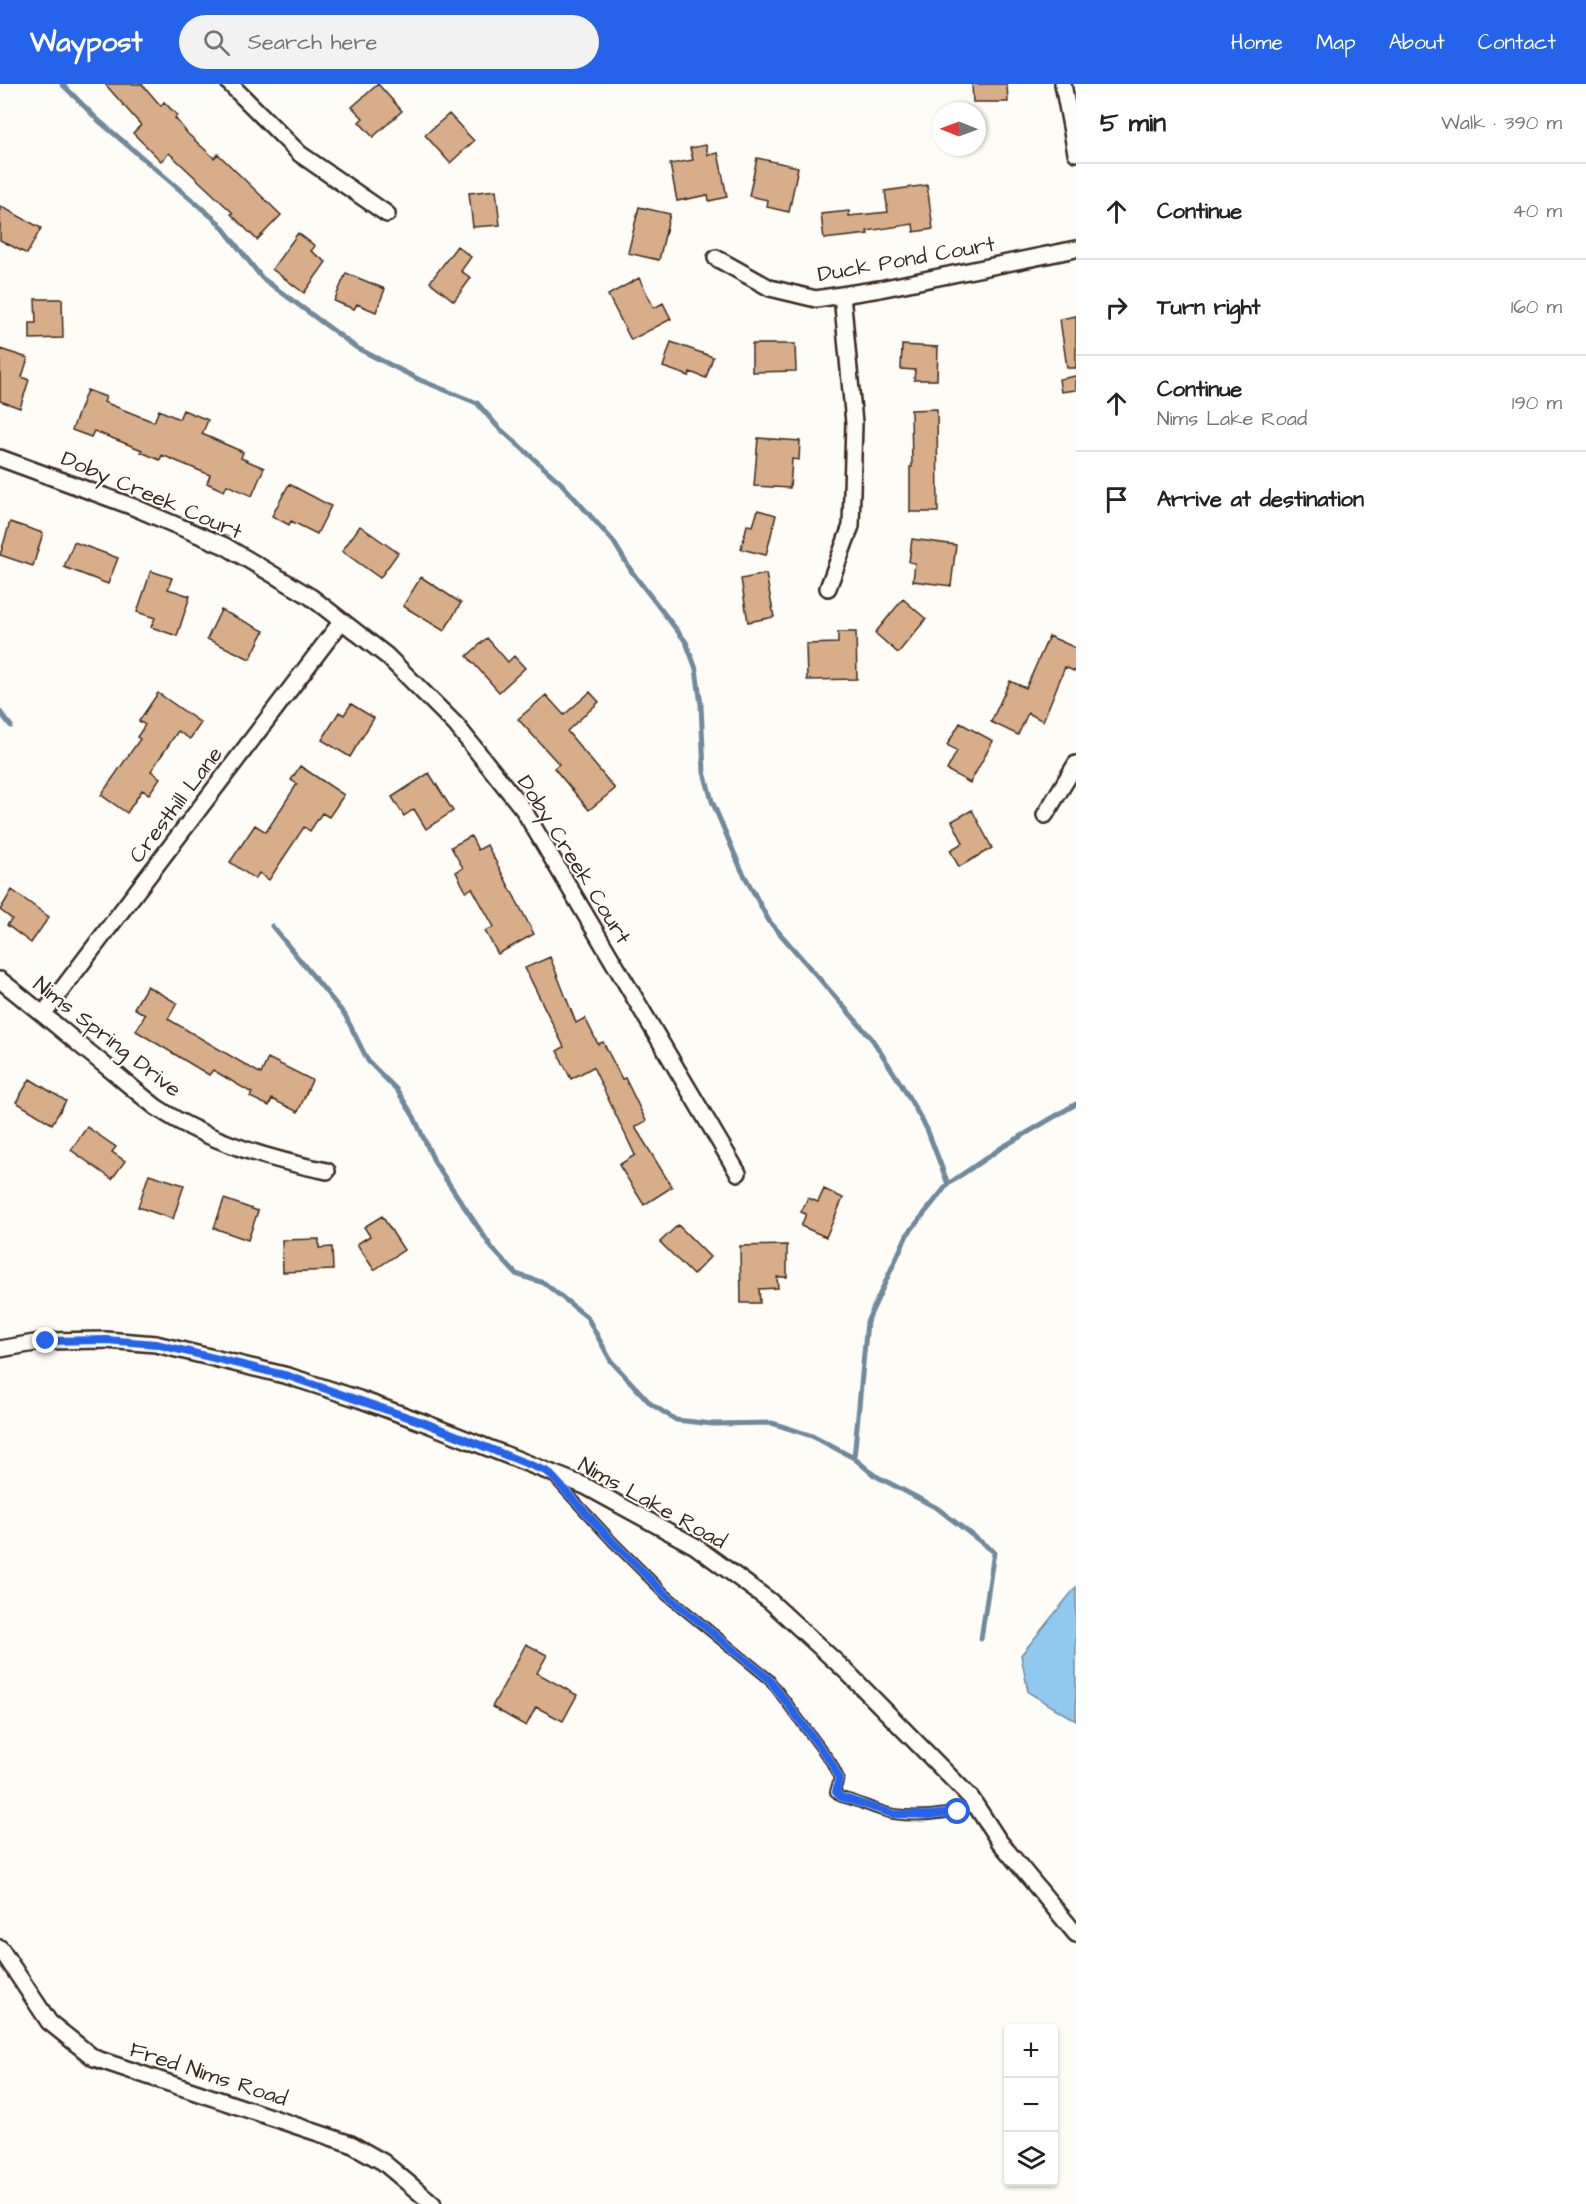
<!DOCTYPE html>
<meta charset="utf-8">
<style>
body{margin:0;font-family:"Architects Daughter",sans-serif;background:#f2f2f2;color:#222}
.controls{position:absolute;right:18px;bottom:18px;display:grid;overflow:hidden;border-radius:6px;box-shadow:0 2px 4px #0004}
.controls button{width:54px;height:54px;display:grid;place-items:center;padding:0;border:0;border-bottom:2px solid #e0e0e0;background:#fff;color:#222;font:30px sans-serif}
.compass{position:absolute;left:932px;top:18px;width:54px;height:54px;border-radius:50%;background:#fff;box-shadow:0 2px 4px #0004;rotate:271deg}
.stop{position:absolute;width:18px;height:18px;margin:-14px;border:4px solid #2563eb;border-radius:50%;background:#fff}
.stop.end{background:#2563eb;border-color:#fff;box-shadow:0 2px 6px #0008}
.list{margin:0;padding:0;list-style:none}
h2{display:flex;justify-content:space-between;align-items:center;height:78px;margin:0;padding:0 24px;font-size:26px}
h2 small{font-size:20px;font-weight:400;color:#767676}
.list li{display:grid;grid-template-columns:39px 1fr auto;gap:18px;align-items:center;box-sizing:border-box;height:96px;padding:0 24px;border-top:2px solid #e0e0e0}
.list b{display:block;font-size:22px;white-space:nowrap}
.list p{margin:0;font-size:20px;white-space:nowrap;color:#767676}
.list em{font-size:20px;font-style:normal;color:#767676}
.icon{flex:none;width:33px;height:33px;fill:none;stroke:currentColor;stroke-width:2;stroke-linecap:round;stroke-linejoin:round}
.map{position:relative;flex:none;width:1076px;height:2120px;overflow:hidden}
header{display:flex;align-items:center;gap:36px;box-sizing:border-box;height:84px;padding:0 30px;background:#2563eb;color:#fff}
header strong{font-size:28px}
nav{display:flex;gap:33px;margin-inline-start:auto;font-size:21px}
.search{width:420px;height:54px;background:#f2f2f2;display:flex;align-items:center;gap:15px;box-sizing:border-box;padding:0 21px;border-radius:33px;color:#767676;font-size:22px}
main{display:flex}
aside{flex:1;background:#fff}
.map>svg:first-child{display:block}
</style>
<header>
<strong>Waypost</strong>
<div class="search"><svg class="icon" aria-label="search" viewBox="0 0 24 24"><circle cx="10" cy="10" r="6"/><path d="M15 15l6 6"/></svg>Search here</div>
<nav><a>Home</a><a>Map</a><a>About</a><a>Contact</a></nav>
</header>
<main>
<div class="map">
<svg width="1076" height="2120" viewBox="0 0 1076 2120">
<rect width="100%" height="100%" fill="#fdfcf7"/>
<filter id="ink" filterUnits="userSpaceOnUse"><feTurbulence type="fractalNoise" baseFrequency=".0167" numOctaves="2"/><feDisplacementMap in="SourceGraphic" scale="12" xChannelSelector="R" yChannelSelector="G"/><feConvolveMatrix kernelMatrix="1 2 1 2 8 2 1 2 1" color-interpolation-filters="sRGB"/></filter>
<g filter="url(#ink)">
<path fill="#91c8ef" stroke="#6f899b" stroke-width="1.5" d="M1076,1503V1637L1028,1608L1021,1571Z"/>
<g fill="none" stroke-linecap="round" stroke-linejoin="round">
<path stroke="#6f899b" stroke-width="5" d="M62,0L98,36L219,139L262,194L357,264L420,296L477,319L498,343L561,399L613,457L632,488L686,558L696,585L701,621L704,688L712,717L741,785L769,837L872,955L901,1000L927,1045L948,1100
M0,628L11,642
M272,842L345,931L368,977L397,1006L414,1033L435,1079L492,1164L516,1190L544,1199L587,1233L611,1277L651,1320L676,1336L713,1340L772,1339L812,1352L854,1374L874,1391L937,1424L994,1468L981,1555
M854,1374L867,1238L907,1151L948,1100L1001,1064L1076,1020"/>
</g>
<path fill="#d8ad89" stroke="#3b2a1e" stroke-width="1.5" d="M105,0H142L161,22L164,18L177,31L175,34L188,50L214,74L218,70L281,131L257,156L231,130L233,129L169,69L161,77L133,49L141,41Z
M378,0L402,27L373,53L359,38L363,34L352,23Z
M972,0H1007L1008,18H973Z
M449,30L474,57L450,79L425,51Z
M706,61L708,71L718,69L727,113L709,117L708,111L677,117L670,80L693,76L690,64Z
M757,74L798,83L789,128L767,123L768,116L749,112Z
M927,101L933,145L914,148L913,140L867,147L868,150L824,155L821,130L849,127V132L888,128L885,107Z
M496,106L500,141L473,143L469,109Z
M0,122L41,144L27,170L0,156Z
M639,123L670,130L659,176L628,169Z
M298,149L315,162L311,167L326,178L304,209L272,185Z
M457,162L471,173L461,187L471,194L454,217L430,198Z
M346,189L385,205L376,228L357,220L354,225L334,217Z
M639,194L654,224L663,219L671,235L631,256L608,211Z
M35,215H62L63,254L30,255V239H36Z
M1076,232V284H1067L1060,235Z
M671,258L713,273L706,294L690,288L689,292L663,283Z
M752,260H795L796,287L752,288Z
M902,261L938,263L937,296H914L915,286L901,285Z
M0,265L28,274L22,293L29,296L20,324L0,317Z
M1076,292V306L1061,308L1059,295Z
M87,306L106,313L104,318L154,338L159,326L179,335L183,326L208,336L202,350L243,368L241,374L264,384L252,412L227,401L224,407L207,399L210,391L162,371L160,376L141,368L142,366L94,347L91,353L72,346Z
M937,325L938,428H910V383H912L911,326Z
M758,354L800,357L799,376L792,375L790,404L754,402Z
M289,400L331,422L317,450L291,437L289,441L272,432Z
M758,426L776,431L766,471L741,465L747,441L753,442Z
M10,438L43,449L33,482L0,471Z
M360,442L398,469L380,494L342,467Z
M912,455L956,461L951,502L913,497L915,479L909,478Z
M74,458L118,474L108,500L64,483Z
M151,487L172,494L168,505L190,512L177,552L151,543L155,534L137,528Z
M766,490L774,533L748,538L741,495Z
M421,493L461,519L444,547L403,522Z
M903,515L926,535L898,569L875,549Z
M221,526L264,547L250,575L207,555Z
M838,548H856L857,595L807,596L806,560L838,559Z
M1049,552L1076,564V588L1065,583L1043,637L1028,629L1018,651L991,638L1010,597L1026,604Z
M487,554L508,578L514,572L525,584L499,608L467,572Z
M590,608L599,618L567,647L615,705L589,726L554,684L559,680L518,635L546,611L564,631Z
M158,609L201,639L190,655L178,647L151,687L160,694L149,710L142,706L127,729L101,711L140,655L137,653L145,641L139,637Z
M351,620L374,634L350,673L322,656L339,628L344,631Z
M960,639L993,657L970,699L947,686L957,667L947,661Z
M300,682L344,711L329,733L322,729L310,747L304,743L269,796L259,789L255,795L230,778L255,741L266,748L297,700L291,696Z
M429,689L453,727L426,745L414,725L404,732L392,713Z
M972,726L992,764L959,783L950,766L963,759L952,737Z
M471,752L478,766L487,761L534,850L498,870L485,847L494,843L472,804L466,808L456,788L463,784L451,763Z
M12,806L49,833L31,859L7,841L12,835L0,826Z
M550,873L576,939L585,934L598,960L603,958L622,995L625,994L646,1037L635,1043L672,1103L644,1121L619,1081L635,1071L593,983L571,995L557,967L564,963L525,884Z
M147,902L177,919L168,935L261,990L268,974L312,996L298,1028L272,1015L269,1022L250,1013L252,1009L213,986L209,991L136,947L145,931L134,924Z
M30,995L66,1017L52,1040L16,1018Z
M87,1043L116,1063L112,1068L125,1077L112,1095L71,1066Z
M149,1090L184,1101L173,1135L138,1123Z
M824,1105L843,1114L826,1153L801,1142L806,1130L801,1128L808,1114L818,1118Z
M224,1115L258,1127L248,1156L214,1144Z
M382,1132L404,1166L374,1186L357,1160L370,1152L364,1143Z
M678,1141L710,1173L693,1191L660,1158Z
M319,1155V1164L332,1163L333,1186L283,1188L282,1156Z
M787,1161V1193H777L778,1204L759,1205L760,1219H741L740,1162Z
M526,1560L547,1571L537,1589L577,1611L563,1637L536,1623L526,1642L492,1623Z"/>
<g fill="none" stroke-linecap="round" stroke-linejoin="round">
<g stroke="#3b2a1e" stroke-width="12">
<path id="service" d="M552,1392L613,1458L666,1511L769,1595L831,1678L839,1694L835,1708L841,1713C859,1717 876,1727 894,1730C922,1734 950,1730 977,1722"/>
</g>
<g stroke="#3b2a1e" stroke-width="20">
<path id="minor" d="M230,0L300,70L387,130
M1063,0L1076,69
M716,174L770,204L816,215L880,205L1076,165
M0,374L131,422L225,462L311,513L387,572L456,641L523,725L738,1089
M828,504L851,442L854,339L842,211
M1045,731L1076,680
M0,896C40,927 78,960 117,991C130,1002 143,1013 156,1023C206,1057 268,1075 327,1087
M44,929L342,537
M0,1265L46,1257L106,1256L156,1260L288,1292L359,1315L425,1339L585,1402L695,1462L770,1517L848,1589L971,1714L999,1757L1076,1850
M0,1864L49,1938L94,1974L351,2060L383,2078L433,2120"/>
</g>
<use href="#service" stroke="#fdfcf7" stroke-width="8"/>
<use href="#minor" stroke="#fdfcf7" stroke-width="15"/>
</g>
</g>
<g fill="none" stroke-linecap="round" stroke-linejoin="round" filter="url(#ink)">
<path stroke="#2563eb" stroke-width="8" d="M46,1257L106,1256L156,1260L288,1292L425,1339L548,1388L613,1458L666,1511L769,1595L831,1678L839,1694L836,1708L841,1713L893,1730L930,1731L958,1728"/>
</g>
<g text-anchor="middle" stroke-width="4.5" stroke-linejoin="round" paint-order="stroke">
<g font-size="22" fill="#3b2a1e" stroke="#fdfcf7">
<text transform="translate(906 174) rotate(-10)" y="8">Duck Pond Court</text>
<text transform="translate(152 410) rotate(23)" y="8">Doby Creek Court</text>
<text transform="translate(175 720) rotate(-53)" y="8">Cresthill Lane</text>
<text transform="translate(575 775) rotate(58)" y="8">Doby Creek Court</text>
<text transform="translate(108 952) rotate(38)" y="8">Nims Spring Drive</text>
<text transform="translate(653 1418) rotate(29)" y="8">Nims Lake Road</text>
<text transform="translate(209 1989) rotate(18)" y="8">Fred Nims Road</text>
</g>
</g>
</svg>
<div class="controls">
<button>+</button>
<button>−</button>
<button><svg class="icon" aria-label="layers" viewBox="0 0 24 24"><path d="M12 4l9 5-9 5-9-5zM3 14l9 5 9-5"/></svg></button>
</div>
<svg class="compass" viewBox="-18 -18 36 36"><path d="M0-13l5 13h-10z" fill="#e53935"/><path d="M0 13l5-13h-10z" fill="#767676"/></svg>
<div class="stop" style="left:958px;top:1728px"></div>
<div class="stop end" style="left:46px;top:1257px"></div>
</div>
<aside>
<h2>5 min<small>Walk · 390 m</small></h2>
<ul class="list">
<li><svg class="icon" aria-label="ahead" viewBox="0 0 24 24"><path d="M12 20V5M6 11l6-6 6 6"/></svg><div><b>Continue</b></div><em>40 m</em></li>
<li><svg class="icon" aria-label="right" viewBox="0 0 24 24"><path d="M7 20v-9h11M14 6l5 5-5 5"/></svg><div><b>Turn right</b></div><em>160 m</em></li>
<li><svg class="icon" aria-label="ahead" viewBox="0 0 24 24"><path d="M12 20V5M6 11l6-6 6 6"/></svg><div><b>Continue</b><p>Nims Lake Road</p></div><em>190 m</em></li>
<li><svg class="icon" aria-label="arrive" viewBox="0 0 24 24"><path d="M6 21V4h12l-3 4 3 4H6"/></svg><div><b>Arrive at destination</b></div></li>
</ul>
</aside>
</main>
